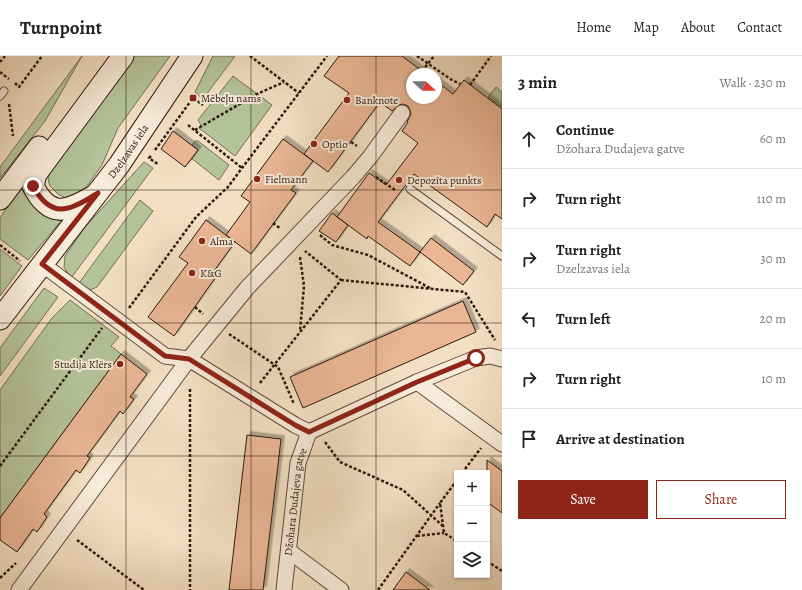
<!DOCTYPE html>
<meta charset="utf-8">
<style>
body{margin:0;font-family:Alegreya,serif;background:#f6f6f6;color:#222}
.controls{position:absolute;right:12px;bottom:12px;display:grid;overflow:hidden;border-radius:0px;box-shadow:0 1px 3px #0004}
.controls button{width:36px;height:36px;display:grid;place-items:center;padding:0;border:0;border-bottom:1px solid #e0e0e0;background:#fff;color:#222;font:20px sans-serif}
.compass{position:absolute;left:406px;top:12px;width:36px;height:36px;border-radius:50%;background:#fff;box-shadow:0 1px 3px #0004;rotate:112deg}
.stop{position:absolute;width:12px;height:12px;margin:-9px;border:3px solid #8f2418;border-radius:50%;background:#fff}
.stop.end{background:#8f2418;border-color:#fff;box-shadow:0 1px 4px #0008}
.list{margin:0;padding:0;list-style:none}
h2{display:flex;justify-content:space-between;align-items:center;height:52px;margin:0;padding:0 16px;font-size:17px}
h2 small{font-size:13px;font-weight:400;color:#767676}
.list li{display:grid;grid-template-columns:26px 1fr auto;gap:12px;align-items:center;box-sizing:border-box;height:60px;padding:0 16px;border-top:1px solid #e0e0e0}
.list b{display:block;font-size:15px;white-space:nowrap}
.list p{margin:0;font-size:13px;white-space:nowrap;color:#767676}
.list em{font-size:13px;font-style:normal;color:#767676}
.actions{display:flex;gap:8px;padding:12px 16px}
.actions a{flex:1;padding:9px 0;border:1px solid #8f2418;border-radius:0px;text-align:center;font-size:14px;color:#8f2418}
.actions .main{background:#8f2418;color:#fff}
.icon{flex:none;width:22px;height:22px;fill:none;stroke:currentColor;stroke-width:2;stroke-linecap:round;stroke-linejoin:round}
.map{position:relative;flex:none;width:502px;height:534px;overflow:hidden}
header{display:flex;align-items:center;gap:24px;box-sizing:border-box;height:56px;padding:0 20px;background:#fff;border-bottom:1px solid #e0e0e0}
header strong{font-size:19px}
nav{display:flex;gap:22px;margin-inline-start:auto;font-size:14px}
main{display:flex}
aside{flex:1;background:#fff}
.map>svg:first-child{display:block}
</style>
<header>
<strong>Turnpoint</strong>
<nav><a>Home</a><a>Map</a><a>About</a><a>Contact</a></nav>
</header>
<main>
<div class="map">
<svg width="502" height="534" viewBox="0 0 502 534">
<defs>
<filter id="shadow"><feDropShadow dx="3.5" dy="-3.5" stdDeviation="0" flood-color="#0004"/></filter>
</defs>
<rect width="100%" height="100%" fill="#f3e0c4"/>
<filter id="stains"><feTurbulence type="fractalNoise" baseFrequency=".005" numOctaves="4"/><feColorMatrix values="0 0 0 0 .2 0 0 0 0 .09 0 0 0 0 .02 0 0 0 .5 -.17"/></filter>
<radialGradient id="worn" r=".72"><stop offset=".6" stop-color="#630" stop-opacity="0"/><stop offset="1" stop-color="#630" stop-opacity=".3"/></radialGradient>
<path fill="#b4c39a" stroke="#716e54" d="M82,0L45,65L0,122V111Z
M132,0H170L118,72L102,109L83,136L74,141L66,142L58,138L50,130L48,123L52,110Z
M213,0H235L203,43L195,36Z
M233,20L272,49L235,100L199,72L201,69L198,64Z
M496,31L502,36V51L488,41Z
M195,85H198L229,109L219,124L191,102L198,94L192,89Z
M144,106L153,112L71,222L64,211L65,200L85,171Z
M22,128L50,161L61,165L28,204L0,183V162Z
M140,144L153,155L97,231L90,234L79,227Z
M0,193L22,210L0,240Z
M44,232L58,241L0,320V292Z
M70,244L119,281L111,290L121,298L0,462V334L52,262Z"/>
<path fill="#eab694" stroke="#2e190e" filter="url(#shadow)" d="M339,0H402L426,18H412V42H436V25L453,38L464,24L502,53V163L495,158L487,171L414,118L378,166L420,196L410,210L368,180L367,183L337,161L369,117L386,129L418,87L402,75L408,66H407L411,58L410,54L408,50L403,48L399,49L392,55L380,46L328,116L304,98L349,37L324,20Z
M173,75L198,94L185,111L161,93Z
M283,83L313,105L291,134L296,137L251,198L226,179L250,146L241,140Z
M332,157L348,169L336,186L319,175Z
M206,164L235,186L214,215L218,218L174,280L148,261L188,207L179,201Z
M431,182L474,215L463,229L420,196Z
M463,245L476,276L303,352L290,321Z
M121,298L147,318L130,341L134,343L123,358L120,355L87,400L90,402L80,417L76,414L44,458L47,461L37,476L33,473L17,496L0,484V462Z
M247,379L281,383L278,409L263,534H229Z
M487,404L502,415V457L487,446Z
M406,516L430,534H393Z"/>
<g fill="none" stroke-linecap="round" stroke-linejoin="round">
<g stroke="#5f4b3c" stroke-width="9">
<path id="lane" d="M0,40L4,35
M410,133L502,200"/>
</g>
<g stroke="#5f4b3c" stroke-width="17">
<g id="street">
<path d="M42,208L165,300L189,303L247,232L353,121L370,101L402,57"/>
<path d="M417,326L502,388"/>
<path d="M289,495L341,534"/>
<path d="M19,534L189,303L295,369L309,376"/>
<path id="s1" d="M284,534L298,407L309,376L417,326L476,302L490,300L502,303"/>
</g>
</g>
<g stroke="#2e190e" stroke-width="23">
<g id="secondary">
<path d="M92,141C65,157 49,161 33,130L36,118L123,0"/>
<path d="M0,143L39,91"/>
<path id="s2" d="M0,263L119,109L192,0"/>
</g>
</g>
<path stroke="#2e190e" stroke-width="2.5" stroke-dasharray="3 2" stroke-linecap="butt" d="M250,0L299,37
M417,0L452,24L460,28
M0,6L5,0
M422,15L434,0
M0,16L9,23
M15,27L19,31L42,0
M470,29L491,0
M9,48L13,80
M188,69L242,112
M195,74L257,38L284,26
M351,86L357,90
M155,94L193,42L203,49
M151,100L149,102L159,109
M376,121L395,134L396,133
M273,167L281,173
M320,179L332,189L368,199L430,232
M0,189L20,205
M300,201L304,230L300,275
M341,224L465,236L495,284
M195,251L203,258
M129,252L196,161L228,131L242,112L327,0
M229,278L278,311L294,348
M260,327L341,224L305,195
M190,333V534
M325,386L340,406L403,434L444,471
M0,410L102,272
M462,417L481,392
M457,424L440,447L444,477L457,485
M417,480L444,477
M77,484L144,534
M487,505L502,515
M0,522L16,507
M378,534L440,447"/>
<use href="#lane" stroke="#f7ebd9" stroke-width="7"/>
<use href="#street" stroke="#f7ebd9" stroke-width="15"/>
<use href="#secondary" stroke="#f7ebd9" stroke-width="21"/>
</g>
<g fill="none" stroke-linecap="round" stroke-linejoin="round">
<path stroke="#8f2418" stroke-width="5" d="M33,130C52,165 70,154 98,137L42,208L165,300L189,303L295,369L309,376L417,326L476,302"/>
</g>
<path fill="none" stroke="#2e190e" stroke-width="1" stroke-opacity="0.55" d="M126,0V534M251,0V534M376,0V534M0,134H502M0,267H502M0,400H502"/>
<g fill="#8f2418" stroke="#f7ebd9" stroke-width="1.5">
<rect x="189" y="38" width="8" height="8" rx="2"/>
<circle cx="347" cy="44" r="4"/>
<circle cx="314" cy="88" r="4"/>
<circle cx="257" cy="123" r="4"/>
<circle cx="399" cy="124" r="4"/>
<circle cx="202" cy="185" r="4"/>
<circle cx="192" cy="217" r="4"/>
<circle cx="120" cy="308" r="4"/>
</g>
<g text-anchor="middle" stroke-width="4" stroke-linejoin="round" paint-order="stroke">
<g font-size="11" fill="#2e190e" stroke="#f7ebd9" text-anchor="start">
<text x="201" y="46">Mēbeļu nams</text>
<text x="355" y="48">Banknote</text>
<text x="322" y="92">Optio</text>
<text x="265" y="127">Fielmann</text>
<text x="407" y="128">Depozīta punkts</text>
<text x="210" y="189">Alma</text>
<text x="200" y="221">K&amp;G</text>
<text x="112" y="312" text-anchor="end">Studija Klērs</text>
</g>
<g font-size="11" fill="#2e190e" stroke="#f7ebd9">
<text dy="4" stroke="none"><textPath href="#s2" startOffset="211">Dzelzavas iela</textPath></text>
<text dy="4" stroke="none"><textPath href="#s1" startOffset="89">Džohara Dudajeva gatve</textPath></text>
</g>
</g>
<rect width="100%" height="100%" filter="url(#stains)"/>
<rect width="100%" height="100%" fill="url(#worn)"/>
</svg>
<div class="controls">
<button>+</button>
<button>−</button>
<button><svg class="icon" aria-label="layers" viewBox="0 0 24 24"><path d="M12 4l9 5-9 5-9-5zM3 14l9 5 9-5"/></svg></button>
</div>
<svg class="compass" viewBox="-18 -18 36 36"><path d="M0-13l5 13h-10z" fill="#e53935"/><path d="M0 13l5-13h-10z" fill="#767676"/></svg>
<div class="stop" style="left:476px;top:302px"></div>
<div class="stop end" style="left:33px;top:130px"></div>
</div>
<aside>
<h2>3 min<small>Walk · 230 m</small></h2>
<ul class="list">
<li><svg class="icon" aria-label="ahead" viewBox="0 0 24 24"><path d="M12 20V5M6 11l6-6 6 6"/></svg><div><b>Continue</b><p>Džohara Dudajeva gatve</p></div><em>60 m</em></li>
<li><svg class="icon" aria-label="right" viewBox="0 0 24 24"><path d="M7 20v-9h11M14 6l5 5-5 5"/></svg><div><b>Turn right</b></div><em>110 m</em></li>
<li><svg class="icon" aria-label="right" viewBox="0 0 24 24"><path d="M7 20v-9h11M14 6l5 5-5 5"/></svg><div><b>Turn right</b><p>Dzelzavas iela</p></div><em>30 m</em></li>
<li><svg class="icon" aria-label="left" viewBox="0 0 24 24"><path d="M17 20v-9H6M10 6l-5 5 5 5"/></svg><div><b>Turn left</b></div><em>20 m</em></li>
<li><svg class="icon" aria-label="right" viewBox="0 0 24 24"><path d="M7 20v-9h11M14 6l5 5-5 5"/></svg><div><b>Turn right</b></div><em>10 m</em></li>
<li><svg class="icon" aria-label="arrive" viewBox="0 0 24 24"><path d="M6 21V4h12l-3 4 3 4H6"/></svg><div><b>Arrive at destination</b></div></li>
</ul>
<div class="actions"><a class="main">Save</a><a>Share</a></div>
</aside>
</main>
